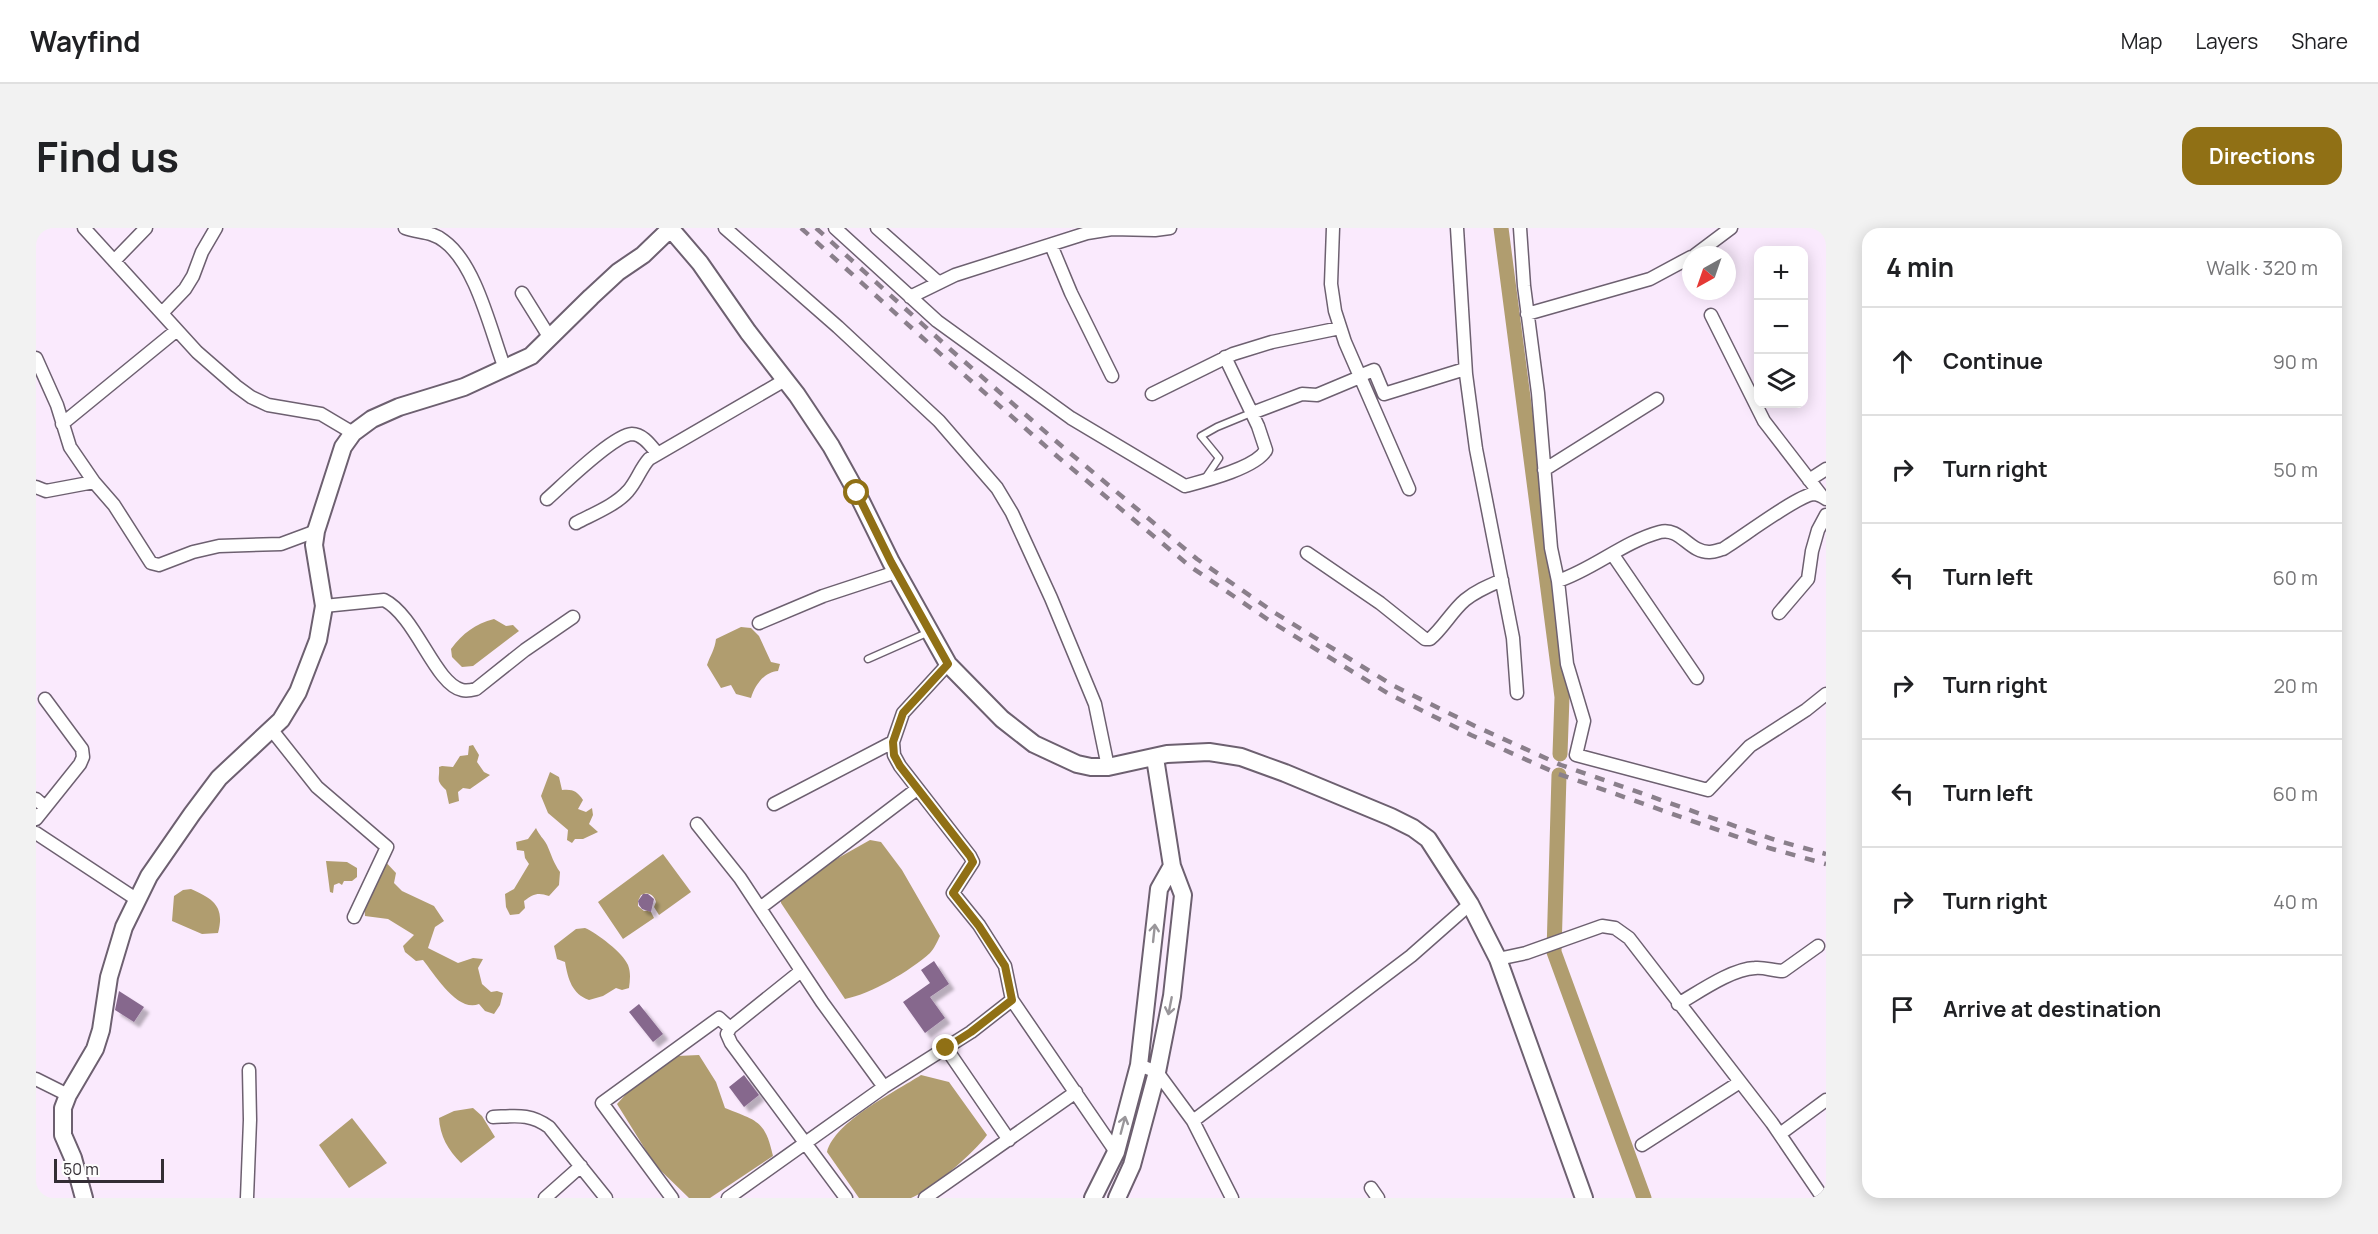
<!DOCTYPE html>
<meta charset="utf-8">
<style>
body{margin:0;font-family:Manrope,sans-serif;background:#f2f2f2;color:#202124}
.controls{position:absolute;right:18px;top:18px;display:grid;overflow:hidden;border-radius:12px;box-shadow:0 3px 15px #0003}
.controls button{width:54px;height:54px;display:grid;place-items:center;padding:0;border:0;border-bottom:2px solid #e0e0e0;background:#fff;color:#202124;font:30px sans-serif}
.compass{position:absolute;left:1646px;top:18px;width:54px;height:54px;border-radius:50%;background:#fff;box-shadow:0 3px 15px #0003;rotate:220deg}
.scale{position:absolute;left:18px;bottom:15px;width:110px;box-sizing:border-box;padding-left:6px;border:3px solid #332d34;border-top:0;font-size:16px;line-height:21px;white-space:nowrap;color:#332d34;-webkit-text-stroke:4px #fdfdfd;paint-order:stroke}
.stop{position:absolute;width:18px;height:18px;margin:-14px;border:4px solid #907015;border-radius:50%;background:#fff}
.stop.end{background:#907015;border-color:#fff;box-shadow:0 2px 6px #0008}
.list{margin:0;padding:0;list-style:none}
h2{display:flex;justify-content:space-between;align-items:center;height:78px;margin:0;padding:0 24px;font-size:26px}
h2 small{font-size:20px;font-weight:400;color:#757577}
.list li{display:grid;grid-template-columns:39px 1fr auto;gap:18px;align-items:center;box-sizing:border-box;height:108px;padding:0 24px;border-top:2px solid #e0e0e0}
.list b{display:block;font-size:22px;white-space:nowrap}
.list em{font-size:20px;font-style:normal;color:#757577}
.icon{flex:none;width:33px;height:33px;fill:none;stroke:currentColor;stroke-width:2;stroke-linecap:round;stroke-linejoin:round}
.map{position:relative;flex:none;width:1790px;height:970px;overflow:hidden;border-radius:18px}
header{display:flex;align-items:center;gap:36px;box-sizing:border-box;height:84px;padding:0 30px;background:#fff;border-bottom:2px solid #e0e0e0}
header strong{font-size:28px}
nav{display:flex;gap:33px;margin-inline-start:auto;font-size:21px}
.intro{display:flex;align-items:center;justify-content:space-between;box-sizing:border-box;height:144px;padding:0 36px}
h1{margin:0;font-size:42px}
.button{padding:15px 27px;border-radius:18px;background:#907015;color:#fff;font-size:21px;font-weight:700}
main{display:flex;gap:36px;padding:0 36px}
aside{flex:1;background:#fff;border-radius:18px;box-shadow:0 3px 15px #0003}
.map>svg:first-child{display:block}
</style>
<header>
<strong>Wayfind</strong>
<nav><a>Map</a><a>Layers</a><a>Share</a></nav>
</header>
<div class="intro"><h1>Find us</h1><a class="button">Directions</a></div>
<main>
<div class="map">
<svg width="1790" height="970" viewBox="0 0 1790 970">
<defs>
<filter id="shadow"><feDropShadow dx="5.5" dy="5.5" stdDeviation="1.5" flood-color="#0004"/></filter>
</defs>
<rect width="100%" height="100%" fill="#faeafd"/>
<path fill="#b09d6f" d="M458,391L470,398L477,397L483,403L437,438L426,439L416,429L415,421C427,405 439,396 458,391Z
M705,399L715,400L723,408L735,434L744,436L742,443C728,444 719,457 715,470L700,466L695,457L685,460L671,437C674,428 679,421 680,411Z
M437,517L443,527L441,534L448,544L454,547L434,561L427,560L422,564L423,573L413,576L410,562C399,552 404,552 403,539L406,538L417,539L424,528L432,527L433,518Z
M514,544L523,549L526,562C537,561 541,563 547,572L542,581L550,584L556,580L557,587L553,596L562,604L547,611H539L536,615L531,612L532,602L512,585L505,568Z
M500,600C503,607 508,611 511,617C516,628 517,634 524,644L523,657L513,668C502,664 497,666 488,673L489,680L483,686L474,687L470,679L469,666L478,661L493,636L489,630L488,623L481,622L480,614L492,611Z
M834,612L845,614L866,642L904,708C901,714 898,721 894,725C874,743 835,766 809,771L745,675V669L772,647Z
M627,626L655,664L623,687L618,679L620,674C618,667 613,663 605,667L602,673V678L608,683L614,682L618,690L587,711L562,674Z
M345,629L360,645L358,655L366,663L398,678L408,693L399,699L392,720L422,735L437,730L447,731L442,740L446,756L455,764L461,763L467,765L464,777L458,786L449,783L443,776C422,785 399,747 387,732L380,733L369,724L367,718L378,707L352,691L329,688L328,674Z
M290,633L311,634L321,640V649L316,653H308L306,657L303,655L298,657L297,665L294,664Z
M155,661C178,671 189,679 182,705L166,706L136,693L138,668L147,662Z
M549,700C561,705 587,725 592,737C595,745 594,752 593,760L586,762L580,760L567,768L553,772C536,766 532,751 529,734L521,731L518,718L540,701Z
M663,827L680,854L689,880C721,893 729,892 737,928L674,970H653L619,937L581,876L591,865L641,828Z
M885,847L913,854L951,907C939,924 894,963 875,970C863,970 837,970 823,970L791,924C799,893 859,864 885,847Z
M437,880L446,888L459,909L425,935C412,922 404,908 403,890L418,883Z
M316,890L351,935L313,960L283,917Z"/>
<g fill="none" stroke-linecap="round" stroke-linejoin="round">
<path stroke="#b09d6f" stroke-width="15" d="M1465,0L1526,469L1524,526
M1523,547L1518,724L1608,970"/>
</g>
<path fill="#86688d" filter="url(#shadow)" d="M607,666H612L618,671L615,684L606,681L603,677L602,673Z
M898,733L913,756L894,769L909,790L889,805L867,774L894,755L885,742Z
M83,763L108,779L98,794L79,782Z
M603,776L627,806L617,814L593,784Z
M708,847L723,867L708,879L693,859Z"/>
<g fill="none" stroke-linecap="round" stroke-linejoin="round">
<g stroke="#6d6070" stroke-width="9">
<path id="lane" d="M1168,252L1183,230L1165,208L1181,199L1215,185
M832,431L893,404"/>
</g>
<g stroke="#6d6070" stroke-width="15">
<path id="street" d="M48,0L161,124L200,158L215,169L232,177L285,186L317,205
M369,0C382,5 396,3 408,13C440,36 455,104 469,141
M689,0L802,99L903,193L961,260L976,285L1015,370L1059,476L1072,539
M799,0L901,93L1035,190L1149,258C1168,253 1220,240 1230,222L1222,198L1189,129
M841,0L903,55
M1297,0L1295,56L1299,83L1309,114L1373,261
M1421,0L1430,146L1440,221L1477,410L1481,465
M1484,0L1488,58L1502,165L1515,320L1522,353L1531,436L1548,493L1540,527L1672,562L1714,518L1770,482L1790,466
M1015,17L1035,65L1076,148
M1659,27L1695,0
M78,33L110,0
M486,65L514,110
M874,69L919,47L1051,5L1076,1L1119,2L1134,0
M126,85L149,61L157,48L166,24L180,0
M1491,86L1614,51L1655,29
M1675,87L1728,193L1785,267
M0,130L21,177L34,219L58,254L78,277L115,335L123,337L157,324L183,318L245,316L280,303
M1323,148L1338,142L1348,166L1429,141
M1116,166L1197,126L1236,114L1304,100
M1216,185L1266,166L1281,167L1324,149
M26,196L141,102
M1508,242L1621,171
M1773,252L1790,241
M0,259L10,263L58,254
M511,271C527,257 577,207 596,206C607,206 615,218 621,225
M540,295C557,286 580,277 592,263C601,253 604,241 613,231L749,152
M1271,325L1344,375L1389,411H1394C1407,400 1416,383 1429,372C1440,363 1452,358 1466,352
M1577,327L1661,450
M1522,353C1558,341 1587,314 1624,304C1645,299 1653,325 1674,324C1678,324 1683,322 1687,321C1705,310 1761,268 1777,266C1783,266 1786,268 1790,271
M288,378L348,372C380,388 399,456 426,462C430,463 436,462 440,461L489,422L537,389
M1743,385L1772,351L1776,323L1782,302L1790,287
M723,395L787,368L860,344
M912,436L867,485L857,514L858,527L864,538L934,628L937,634L917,665L943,697L969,738L976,772L1080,924
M235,501L281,559L351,619L318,689
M0,571L9,579
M738,576L857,514
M0,591L44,536L47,529L46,521L9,471
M661,596L704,650L786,774L848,859
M0,605L100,671
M724,680L881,561
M1462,731L1490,725L1566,698L1579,700L1593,710L1736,895L1787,970
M765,743L694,800L691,806L695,815L810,970
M1642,776C1663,764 1695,741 1719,740C1729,739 1737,743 1747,743L1782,718
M910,820L973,912
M1103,837L1121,844L1157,893L1375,728L1434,676
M0,851L32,867
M457,889C480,888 494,885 513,899L570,970
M1157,893L1196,970
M1744,906L1790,872
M1606,917L1704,854
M1335,960L1342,970
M211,970L214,892L213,842
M509,970L545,938
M636,970L566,875L683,790L694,800
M692,970L848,859L935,804L976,772
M889,970L1040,864"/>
</g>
<g stroke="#6d6070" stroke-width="20">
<path id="secondary" d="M634,0L664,35L712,104L761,167L795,218L821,265L855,334L912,436L966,491L998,516L1041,536L1055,539H1072L1131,526L1173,524L1205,529L1249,545L1355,589L1377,600L1392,611L1434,676L1462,731L1548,970
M48,970L37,930L27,907V880L32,867L59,821L65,802L73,749L88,699L113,648L156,586L183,550L245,492L262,464L282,412L288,378L278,317L280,303L307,219L317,205L336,191L363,179L428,159L495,128L555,69L582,44L607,27L635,0
M1057,970L1080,924L1103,837L1123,661L1136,638
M1081,970L1096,937L1121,844L1136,768L1147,667L1136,638L1119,530"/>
</g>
<use href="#lane" stroke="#fff" stroke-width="6"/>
<use href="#street" stroke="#fff" stroke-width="12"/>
<use href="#secondary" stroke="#fff" stroke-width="16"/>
<path stroke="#8a7f8b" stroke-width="4.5" stroke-dasharray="10 10" stroke-linecap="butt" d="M765,0L909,130L1022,229L1155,339L1234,393L1353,466L1435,507L1520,545L1733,620L1790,636
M780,0L915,122L1028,220L1161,331L1239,385L1358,458L1441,499L1525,537L1739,612L1790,626"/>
</g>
<defs><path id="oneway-shaft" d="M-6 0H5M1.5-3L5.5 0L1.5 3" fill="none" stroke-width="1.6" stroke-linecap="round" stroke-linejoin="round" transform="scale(1.5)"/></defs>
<g stroke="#99969a">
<use href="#oneway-shaft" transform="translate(1118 705) rotate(-84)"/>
<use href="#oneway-shaft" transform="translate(1134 778) rotate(101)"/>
<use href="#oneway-shaft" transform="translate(1087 897) rotate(-75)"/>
</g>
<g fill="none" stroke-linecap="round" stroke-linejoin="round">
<path stroke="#907015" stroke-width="8" d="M821,265L855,334L912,436L867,485L857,514L858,527L864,538L934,628L937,634L917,665L943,698L969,738L976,772L935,804L910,820"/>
</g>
</svg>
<div class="controls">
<button>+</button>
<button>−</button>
<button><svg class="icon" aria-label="layers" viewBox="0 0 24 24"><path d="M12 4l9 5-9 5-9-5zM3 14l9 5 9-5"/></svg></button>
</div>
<svg class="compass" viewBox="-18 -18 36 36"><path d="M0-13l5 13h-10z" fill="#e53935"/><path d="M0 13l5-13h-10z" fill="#757577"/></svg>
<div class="scale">50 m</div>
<div class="stop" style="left:821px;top:265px"></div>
<div class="stop end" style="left:910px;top:820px"></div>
</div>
<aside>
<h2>4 min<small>Walk · 320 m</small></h2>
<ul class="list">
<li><svg class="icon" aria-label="ahead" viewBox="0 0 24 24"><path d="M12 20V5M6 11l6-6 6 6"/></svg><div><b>Continue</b></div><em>90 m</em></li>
<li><svg class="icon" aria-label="right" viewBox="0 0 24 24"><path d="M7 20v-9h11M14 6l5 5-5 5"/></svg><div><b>Turn right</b></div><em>50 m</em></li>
<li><svg class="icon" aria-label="left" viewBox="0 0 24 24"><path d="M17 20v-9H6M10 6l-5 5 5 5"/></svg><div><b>Turn left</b></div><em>60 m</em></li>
<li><svg class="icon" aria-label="right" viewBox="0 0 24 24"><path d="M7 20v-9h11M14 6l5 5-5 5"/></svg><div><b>Turn right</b></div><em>20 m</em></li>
<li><svg class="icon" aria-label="left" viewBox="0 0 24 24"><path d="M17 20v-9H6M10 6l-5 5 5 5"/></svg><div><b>Turn left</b></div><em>60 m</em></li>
<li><svg class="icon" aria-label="right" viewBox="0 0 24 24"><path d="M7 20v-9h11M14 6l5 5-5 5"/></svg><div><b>Turn right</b></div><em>40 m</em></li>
<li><svg class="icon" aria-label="arrive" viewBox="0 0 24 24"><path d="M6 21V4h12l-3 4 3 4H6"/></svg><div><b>Arrive at destination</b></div></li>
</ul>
</aside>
</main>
